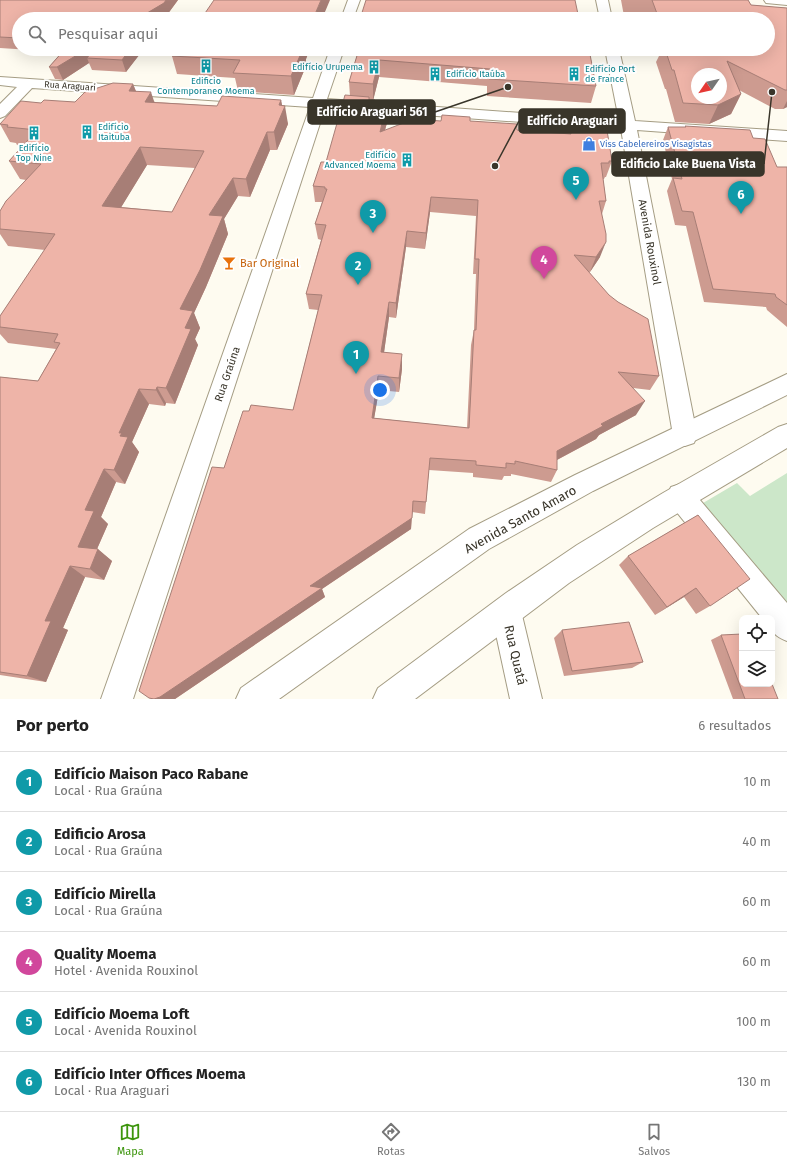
<!DOCTYPE html>
<html lang="pt">
<meta charset="utf-8">
<style>
body{margin:0;font-family:"Fira Sans",sans-serif;background:#f2f2f2;color:#222}
.controls{position:absolute;right:12px;bottom:12px;display:grid;overflow:hidden;border-radius:8px;box-shadow:0 4px 16px #0002}
.controls button{width:36px;height:36px;display:grid;place-items:center;padding:0;border:0;border-bottom:1px solid #e0e0e0;background:#fff;color:#222;font:20px sans-serif}
.compass{position:absolute;left:691px;top:68px;width:36px;height:36px;border-radius:50%;background:#fff;box-shadow:0 4px 16px #0002;rotate:236deg}
.you{position:absolute;left:380px;top:390px;width:14px;height:14px;margin:-10px;border:3px solid #fff;border-radius:50%;background:#1a73e8;box-shadow:0 0 0 6px #1a73e833}
.badge{display:grid;place-items:center;width:26px;height:26px;border-radius:50%;background:#3c950c;color:#fff;font-size:13px;font-weight:700}
.pin{position:absolute;translate:-50% -33px;filter:drop-shadow(0 1px 2px #0008)}
.pin::after{content:'';position:absolute;top:21px;width:14px;height:12px;background:inherit;clip-path:polygon(0 0,100% 0,50% 100%)}
.list{margin:0;padding:0;list-style:none}
h2{display:flex;justify-content:space-between;align-items:center;height:52px;margin:0;padding:0 16px;font-size:17px}
h2 small{font-size:13px;font-weight:400;color:#767676}
.list li{display:grid;grid-template-columns:26px 1fr auto;gap:12px;align-items:center;box-sizing:border-box;height:60px;padding:0 16px;border-top:1px solid #e0e0e0}
.list b{display:block;font-size:15px;white-space:nowrap}
.list p{margin:0;font-size:13px;white-space:nowrap;color:#767676}
.list em{font-size:13px;font-style:normal;color:#767676}
.icon{flex:none;width:22px;height:22px;fill:none;stroke:currentColor;stroke-width:2;stroke-linecap:round;stroke-linejoin:round}
.map{position:relative;flex:none;width:787px;height:699px;overflow:hidden}
.search{position:absolute;background:#fff;box-shadow:0 4px 16px #0002;left:12px;right:12px;top:12px;height:44px;display:flex;align-items:center;gap:10px;box-sizing:border-box;padding:0 14px;border-radius:22px;color:#767676;font-size:15px}
.sheet{height:412px;background:#fff}
nav{display:flex;justify-content:space-around;align-items:center;box-sizing:border-box;height:56px;border-top:1px solid #e0e0e0;background:#fff;font-size:11px;color:#767676}
nav a{display:grid;justify-items:center;gap:2px}
nav .on{color:#3c950c}
.map>svg:first-child{display:block}
</style>
<div class="map">
<svg width="787" height="699" viewBox="0 0 787 699">
<rect width="100%" height="100%" fill="#fefbf0"/>
<path fill="#cce7c9" d="M787,473V606L698,506L737,483L750,496Z"/>
<g fill="none" stroke-linecap="round" stroke-linejoin="round">
<g stroke="#a59d84" stroke-width="2">
<path id="minor" d="M348,0H360L353,19H341Z
M596,0H608L612,19H600Z
M764,0H787V5L766,3Z
M330,49H344L327,99L619,120L605,49H619L635,121L787,131V141L637,130L697,435L694,443L685,446L676,443L673,435L621,129L325,108L133,699H101L310,107L32,88L5,116L0,118V104L17,87L0,85V77L313,98Z
M680,484L689,487L787,603V641C773,635 772,633 772,618H762L671,505L667,496L671,487Z
M506,596L516,601L521,611L542,699H510L491,611L496,601Z"/>
</g>
<g stroke="#a59d84" stroke-width="2">
<path id="major" d="M787,374V395L593,491L489,549L279,699H236L241,688L469,529L575,475Z
M787,424V448L653,528L569,583L415,699H373L378,688L506,593L577,545L663,493L778,427Z"/>
</g>
<use href="#minor" fill="#fff" fill-rule="evenodd"/>
<use href="#major" fill="#fff" fill-rule="evenodd"/>
</g>
<path fill="#cd9b90" fill-rule="evenodd" d="M0,0H178L167,15L160,19H19V49H143L126,72L92,70L89,63L63,80L55,79L49,67L62,52L0,48Z
M621,0H748L751,5L787,8V107L783,109H775L739,90L741,94L731,114L709,124L675,122L666,89H665L656,62L659,56L656,49H768V19H647L646,17L624,16Z
M176,49H310L306,59V66L294,95L238,91L235,78L177,74L172,56Z
M359,49H589L596,86L591,103L487,96V86L379,77L373,100H375V106L387,123L385,130L441,121H470L517,130L565,134L564,126L568,111L612,161L606,177H605L604,179H603L606,201L602,214L600,257L590,272H589L659,376L650,390L633,388L636,415L599,435L596,439L557,460V470L551,482L511,474V476H504L502,480L473,477V473L429,470L425,514L412,512L411,529L322,589L325,597L175,699H152L149,698L224,468L249,411L293,410L318,310L309,309L306,294L321,240L318,239L315,224L322,202H315L313,186L326,162L350,96L349,82ZM430,212L476,216L473,274H476L474,330L471,345L467,428L374,418L379,390L399,392L402,369L384,352L389,317L396,318L406,247L425,249Z
M133,84L136,91L155,102L217,106L281,100L282,106L288,124L277,150H270L250,197L238,196L224,219L228,234L206,287L194,313L200,328L195,339L198,345L175,404L166,403L165,406L149,404L132,442L139,452L125,484L116,482L101,517L108,524L97,549L112,561L104,580L85,577L63,628L68,630L46,682L0,675V377L38,381L56,349L8,343L0,334V316L45,250L8,246L0,234V211L26,180L20,179L9,161L23,146L17,145L16,143L10,142L0,124L41,103L75,102ZM147,165L195,168L172,212L121,207Z
M685,126L753,138L777,167H787V327L767,310L766,307L704,302L686,226L675,225L667,191L672,179L663,140L668,127H685Z
M698,515L710,606L696,614L684,597L655,615L619,565L628,556Z
M562,630L643,662L632,668L564,676L554,638Z
M721,635L778,699H733L711,640Z"/>
<path fill="#a77e76" d="M166,0H178L167,15L160,19H137Z
M321,0H330L322,19H313Z
M87,49H105L87,58L89,63L63,80L57,67Z
M130,49H144L126,72L122,60Z
M301,49H310L306,59V66L294,95L291,76Z
M379,60V77L373,101V84Z
M133,84L140,102L129,91Z
M151,92L157,110L145,102Z
M741,94L731,114L709,124L718,105Z
M281,100L283,110L285,106L288,124L277,150L274,132L279,105Z
M787,101V107L783,109Z
M386,107L387,123L380,147V132Z
M267,132L270,150L250,197L246,179Z
M140,147L147,165L111,224L102,206Z
M233,178L238,196L224,219L228,234L206,287L194,313L200,328L195,339L198,345L175,404L166,388L185,328L180,309L209,215Z
M431,197L430,212L425,249L426,233Z
M407,231L406,247L396,318V303Z
M606,242L600,257L590,272L596,257Z
M389,302V317L382,367L381,352Z
M402,354V369L399,392V378Z
M378,376L379,390L372,431V418Z
M157,387L166,403L165,406L156,390Z
M139,389L149,404L132,442L139,452L125,484L114,470L120,436L119,433Z
M645,401L636,415L599,435L596,439L551,463L557,451L601,424Z
M104,469L116,482L101,517L108,524L93,558L78,547L85,510Z
M413,501L411,529L322,589L325,597L175,699H154L310,586Z
M98,549L112,561L104,580L90,569Z
M70,566L85,577L63,628L68,630L46,682L27,676L45,621Z
M696,588L684,597L655,615L667,607Z"/>
<path fill="#eeb4a8" stroke="#a77e76" fill-rule="evenodd" d="M0,0H166L164,3L137,19H19V38L0,37Z
M214,0H321L313,19H201Z
M366,0H575L579,19H360Z
M652,0H748L751,5L787,8V90H785L727,61L741,94L718,105L683,103L674,70H672L665,49H768V19H659ZM697,74H721V98H697Z
M65,49H87L57,67H49Z
M94,49H130L122,60L87,58Z
M176,49H303L291,76L233,73L240,60L172,56Z
M359,49H589L596,86L489,79L490,69L379,60L373,84L349,82Z
M113,83L133,84L129,91L151,92L145,102L217,106L222,96L281,100L279,105L285,106L274,132H267L246,179L233,178L209,215L223,216L200,270L180,309L193,311L185,328L191,329L166,388L157,387L156,390L139,389L119,433H122L120,436L128,437L114,470L104,469L85,510L94,511L78,547L98,549L90,569L70,566L45,621H51L27,676L0,672V377L38,381L60,343L54,342L58,334L0,327V316L55,234L0,229V211L6,201L41,164L9,161L37,130L7,127L8,125L0,124L21,101L41,103L44,100L75,102L85,92ZM140,147L204,151L172,212L102,206Z
M345,95L369,97V100H375L374,106L386,107L380,132L414,119L441,121L442,115L470,117V121L517,124V130L571,134L568,111L597,113L605,118L612,161H609V163H601L606,201H599L606,234V242L596,257L574,255L609,295L618,302L648,319L659,376L618,372L645,401L601,424L603,426L557,451V470L515,461V464L506,463V468L476,465V461L430,458L426,502L413,501L412,518L310,586L322,588L160,697L154,699L149,698L139,691L212,467L224,468L243,411H249L251,405L293,410L322,295L306,294L326,225L315,224L327,189H325V187L313,186L321,162H326ZM431,197L478,200L475,259H479L476,330H474L469,428L372,418L378,376L399,378L402,354L381,352L389,302L396,303L407,231L426,233Z
M685,126L750,130L753,138L765,139L777,167H787V305L776,297L775,294L713,289L693,212L682,211L673,178L682,179L668,127H686Z
M698,515L750,579L710,606L696,588L667,607L628,556Z
M629,622L643,662L572,671L562,630Z
M742,634V684H772L778,699H745L721,635Z"/>
<defs>
<g id="building-bare" transform="scale(1.08)"><path d="M-4-6H4V6H1V3H-1V6H-4ZM-2.5-4.3h1.7v1.8h-1.7ZM.8-4.3h1.7v1.8H.8ZM-2.5-1h1.7V.8h-1.7ZM.8-1h1.7V.8H.8Z" fill="#0f9aa8" stroke="#fff" stroke-width="2.5" paint-order="stroke"/></g>
<g id="shop-bare" transform="scale(1.08)"><path d="M-5-2.5h2.3a2.7 3.5 0 0 1 5.4 0H5L5.5 6h-11ZM-1.5-2.5h3a1.5 2.3 0 0 0-3 0Z" fill="#3f7fe0" stroke="#fff" stroke-width="2.5" paint-order="stroke"/></g>
<g id="bar-bare" transform="scale(1.08)"><path d="M-6-5H6L.8 .8V4.5H3.5V6h-7V4.5H-.8V.8Z" fill="#e8710a" stroke="#fff" stroke-width="2.5" paint-order="stroke"/></g>
</defs>
<g fill-rule="evenodd">
<use href="#building-bare" x="206" y="66"/>
<use href="#building-bare" x="374" y="67"/>
<use href="#building-bare" x="435" y="74"/>
<use href="#building-bare" x="574" y="74"/>
<use href="#building-bare" x="87" y="132"/>
<use href="#building-bare" x="34" y="133"/>
<use href="#shop-bare" x="589" y="144"/>
<use href="#building-bare" x="407" y="160"/>
<use href="#bar-bare" x="229" y="263"/>
</g>
<g text-anchor="middle" stroke-width="4" stroke-linejoin="round" paint-order="stroke">
<g font-size="9" fill="#0d838f" stroke="#fff" text-anchor="start">
<text x="363" y="70" text-anchor="end">Edifício Urupema</text>
<text x="585" y="72">Edifício Port<tspan x="585" dy="10">de France</tspan></text>
<text x="446" y="77">Edifício Itaúba</text>
<text x="206" y="84" text-anchor="middle">Edificio<tspan x="206" dy="10">Contemporaneo Moema</tspan></text>
<text x="98" y="130">Edifício<tspan x="98" dy="10">Itaituba</tspan></text>
<text x="34" y="151" text-anchor="middle">Edifício<tspan x="34" dy="10">Top Nine</tspan></text>
<text x="396" y="158" text-anchor="end">Edifício<tspan x="396" dy="10">Advanced Moema</tspan></text>
</g>
<g font-size="9" fill="#39352a" stroke="#fff">
<text transform="translate(70 86) rotate(4)" y="3">Rua Araguari</text>
</g>
<g font-size="9" fill="#366cbe" stroke="#fff" text-anchor="start">
<text x="600" y="147">Viss Cabelereiros Visagistas</text>
</g>
<g font-size="11" fill="#39352a" stroke="#fff">
<text transform="translate(650 242) rotate(80)" y="4">Avenida Rouxinol</text>
<text transform="translate(227 374) rotate(-71)" y="4">Rua Graúna</text>
</g>
<g font-size="11" fill="#c56008" stroke="#fff" text-anchor="start">
<text x="240" y="267">Bar Original</text>
</g>
<g font-size="13" fill="#39352a" stroke="#fff">
<text transform="translate(520 519) rotate(-29)" y="5">Avenida Santo Amaro</text>
<text transform="translate(516 655) rotate(77)" y="5">Rua Quatá</text>
</g>
</g>
<path fill="none" stroke="#39352a" stroke-width="1.5" d="M508 87L435 112M495 166L519 121M772 92L764 164"/>
<g fill="#39352a" stroke="#fff" stroke-width="1.5">
<circle cx="508" cy="87" r="4"/>
<circle cx="495" cy="166" r="4"/>
<circle cx="772" cy="92" r="4"/>
</g>
<g fill="#39352a" stroke="#39352a" stroke-width="1.5">
<rect x="308" y="100" width="127" height="24" rx="4"/>
<rect x="519" y="109" width="106" height="24" rx="4"/>
<rect x="612" y="152" width="152" height="24" rx="4"/>
</g>
<g font-size="12" text-anchor="middle" font-weight="bold" fill="#fff">
<text x="372" y="116">Edifício Araguari 561</text>
<text x="572" y="125">Edifício Araguari</text>
<text x="688" y="168">Edificio Lake Buena Vista</text>
</g>
</svg>
<div class="controls">
<button><svg class="icon" aria-label="locate" viewBox="0 0 24 24"><circle cx="12" cy="12" r="6"/><path d="M12 2v4M12 18v4M2 12h4M18 12h4"/></svg></button>
<button><svg class="icon" aria-label="layers" viewBox="0 0 24 24"><path d="M12 4l9 5-9 5-9-5zM3 14l9 5 9-5"/></svg></button>
</div>
<svg class="compass" viewBox="-18 -18 36 36"><path d="M0-13l5 13h-10z" fill="#e53935"/><path d="M0 13l5-13h-10z" fill="#767676"/></svg>
<div class="you"></div>
<div class="pin badge" style="left:356px;top:374px;background:#0f9aa8">1</div>
<div class="pin badge" style="left:358px;top:285px;background:#0f9aa8">2</div>
<div class="pin badge" style="left:373px;top:233px;background:#0f9aa8">3</div>
<div class="pin badge" style="left:544px;top:279px;background:#d1479c">4</div>
<div class="pin badge" style="left:576px;top:200px;background:#0f9aa8">5</div>
<div class="pin badge" style="left:741px;top:214px;background:#0f9aa8">6</div>
<div class="search"><svg class="icon" aria-label="search" viewBox="0 0 24 24"><circle cx="10" cy="10" r="6"/><path d="M15 15l6 6"/></svg>Pesquisar aqui</div>
</div>
<section class="sheet">
<h2>Por perto<small>6 resultados</small></h2>
<ul class="list">
<li><span class="badge" style="background:#0f9aa8">1</span><div><b>Edifício Maison Paco Rabane</b><p>Local · Rua Graúna</p></div><em>10 m</em></li>
<li><span class="badge" style="background:#0f9aa8">2</span><div><b>Edificio Arosa</b><p>Local · Rua Graúna</p></div><em>40 m</em></li>
<li><span class="badge" style="background:#0f9aa8">3</span><div><b>Edifício Mirella</b><p>Local · Rua Graúna</p></div><em>60 m</em></li>
<li><span class="badge" style="background:#d1479c">4</span><div><b>Quality Moema</b><p>Hotel · Avenida Rouxinol</p></div><em>60 m</em></li>
<li><span class="badge" style="background:#0f9aa8">5</span><div><b>Edifício Moema Loft</b><p>Local · Avenida Rouxinol</p></div><em>100 m</em></li>
<li><span class="badge" style="background:#0f9aa8">6</span><div><b>Edifício Inter Offices Moema</b><p>Local · Rua Araguari</p></div><em>130 m</em></li>
</ul>
</section>
<nav>
<a class="on"><svg class="icon" aria-label="map" viewBox="0 0 24 24"><path d="M3 6l6-2 6 2 6-2v14l-6 2-6-2-6 2zM9 4v14M15 6v14"/></svg>Mapa</a>
<a><svg class="icon" aria-label="directions" viewBox="0 0 24 24"><path d="M12 3l9 9-9 9-9-9zM9 14v-3h6M13 9l2 2-2 2"/></svg>Rotas</a>
<a><svg class="icon" aria-label="saved" viewBox="0 0 24 24"><path d="M7 4h10v16l-5-4-5 4z"/></svg>Salvos</a>
</nav>
